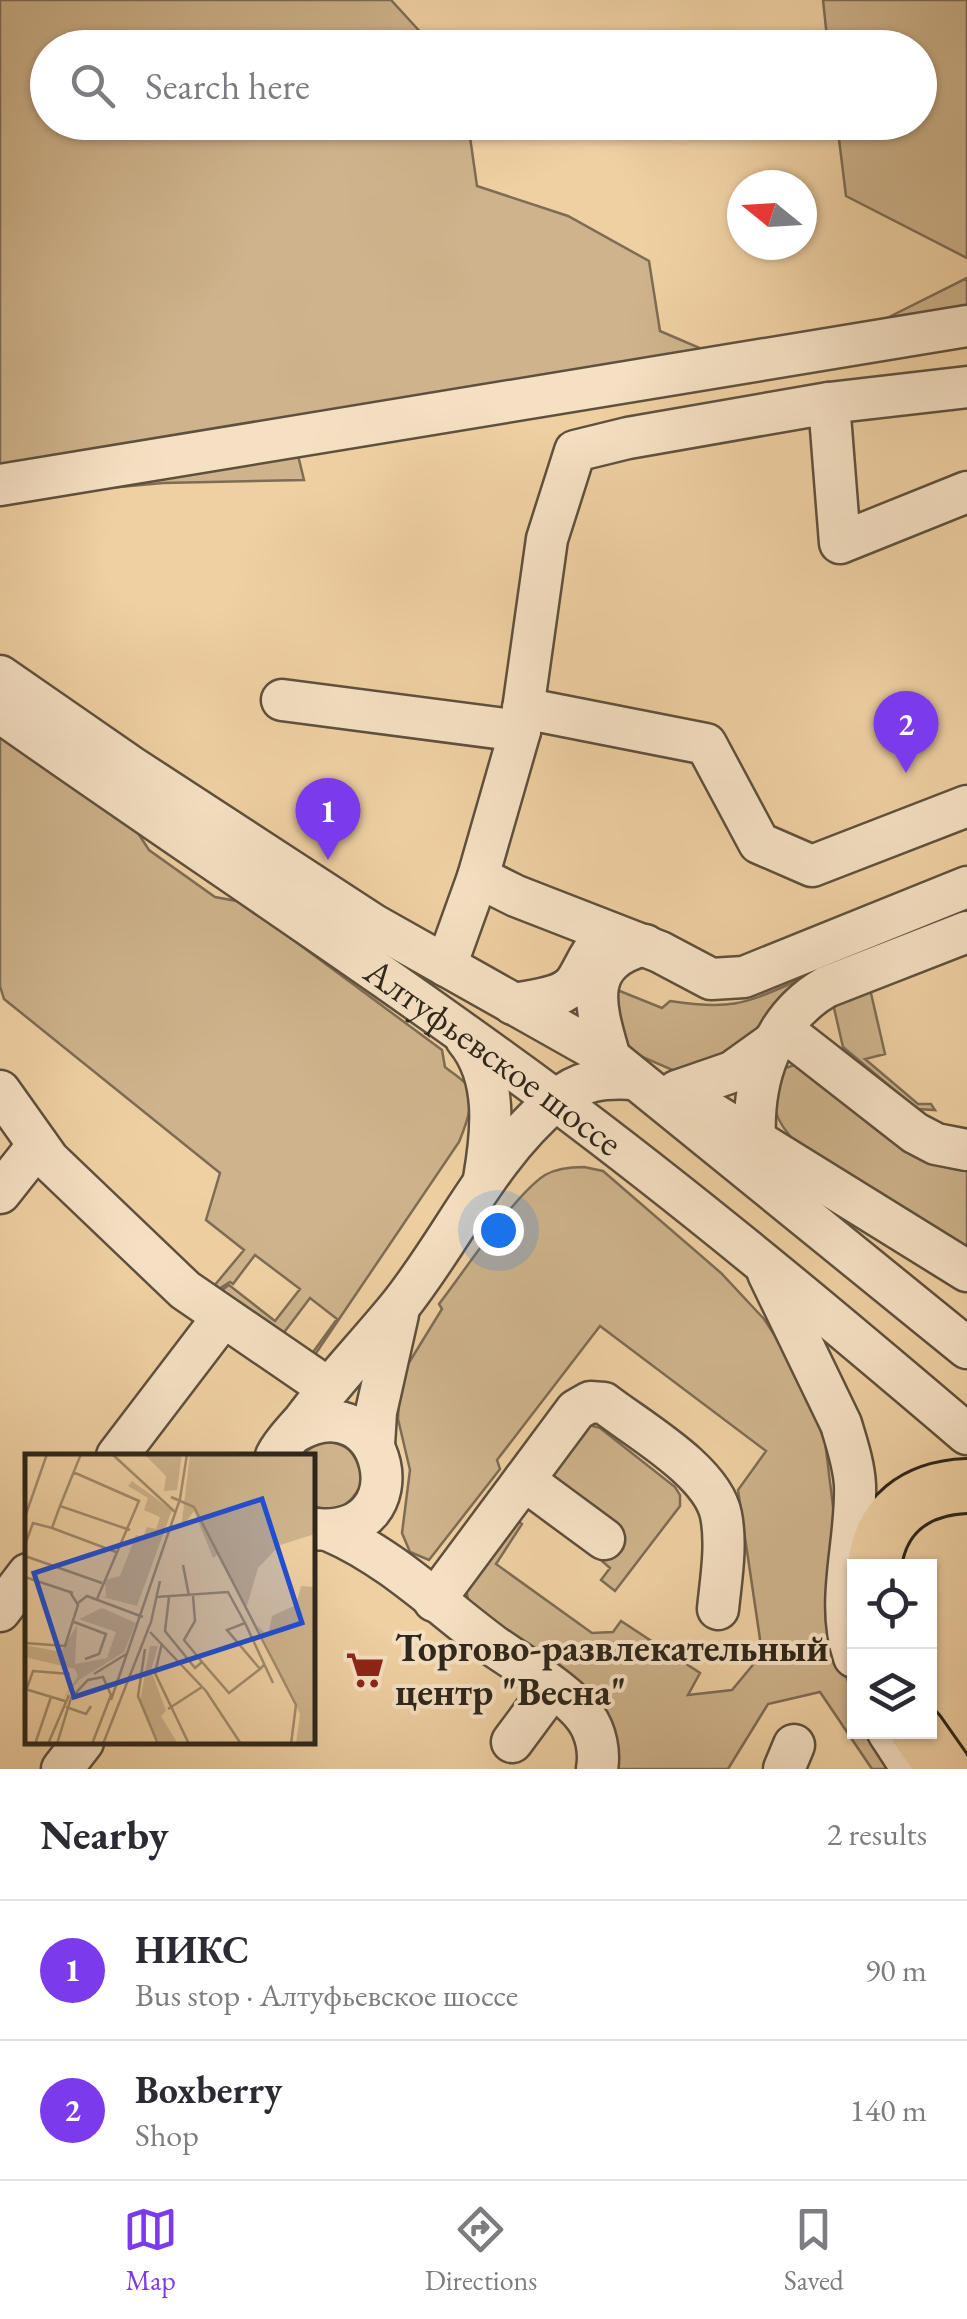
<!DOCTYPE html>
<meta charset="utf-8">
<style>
body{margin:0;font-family:"EB Garamond",serif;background:#f7f7f7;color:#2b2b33}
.controls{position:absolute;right:30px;bottom:30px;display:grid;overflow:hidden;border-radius:0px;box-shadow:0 2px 8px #0004}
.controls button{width:90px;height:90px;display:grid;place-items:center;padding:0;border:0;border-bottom:2px solid #e1e1e2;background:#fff;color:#2b2b33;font:50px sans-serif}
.compass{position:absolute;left:727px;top:170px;width:90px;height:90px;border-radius:50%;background:#fff;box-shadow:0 2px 8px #0004;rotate:288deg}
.you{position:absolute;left:498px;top:1230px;width:35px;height:35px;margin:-25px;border:8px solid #fff;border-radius:50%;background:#1a73e8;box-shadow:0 0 0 15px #1a73e833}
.badge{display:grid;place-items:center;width:65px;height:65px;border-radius:50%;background:#7c3aed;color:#fff;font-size:32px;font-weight:700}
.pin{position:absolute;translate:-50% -82px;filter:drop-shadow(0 2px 5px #0008)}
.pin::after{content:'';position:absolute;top:52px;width:35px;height:30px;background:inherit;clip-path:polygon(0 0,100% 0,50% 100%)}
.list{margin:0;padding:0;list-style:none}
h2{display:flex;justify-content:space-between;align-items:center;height:130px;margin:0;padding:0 40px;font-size:42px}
h2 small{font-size:32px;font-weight:400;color:#7c7c81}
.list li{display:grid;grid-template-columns:65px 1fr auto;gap:30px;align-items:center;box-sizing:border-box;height:140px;padding:0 40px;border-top:2px solid #e1e1e2}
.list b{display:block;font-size:38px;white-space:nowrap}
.list p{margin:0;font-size:32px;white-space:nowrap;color:#7c7c81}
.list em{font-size:32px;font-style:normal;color:#7c7c81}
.icon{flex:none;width:55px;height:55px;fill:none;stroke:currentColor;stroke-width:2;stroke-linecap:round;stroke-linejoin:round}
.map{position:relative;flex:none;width:967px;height:1769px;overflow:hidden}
.search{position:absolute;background:#fff;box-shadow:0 2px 8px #0004;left:30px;right:30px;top:30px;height:110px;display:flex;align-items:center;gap:25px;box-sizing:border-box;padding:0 35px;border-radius:55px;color:#7c7c81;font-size:38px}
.sheet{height:410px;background:#fff}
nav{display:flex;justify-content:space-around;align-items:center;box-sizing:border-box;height:140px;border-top:2px solid #e1e1e2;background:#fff;font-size:28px;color:#7c7c81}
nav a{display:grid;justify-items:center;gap:5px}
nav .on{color:#7c3aed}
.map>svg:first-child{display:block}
</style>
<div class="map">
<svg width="967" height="1769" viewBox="0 0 967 1769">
<rect width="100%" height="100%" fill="#efd0a3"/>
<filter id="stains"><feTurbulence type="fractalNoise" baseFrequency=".002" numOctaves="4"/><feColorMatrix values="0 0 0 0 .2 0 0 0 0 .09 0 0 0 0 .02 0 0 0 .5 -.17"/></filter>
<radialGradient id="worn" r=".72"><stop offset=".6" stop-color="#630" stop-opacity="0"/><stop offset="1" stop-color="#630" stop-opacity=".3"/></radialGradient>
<path fill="#ceb38c" stroke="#7e6c54" stroke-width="2.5" d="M0,0H391L434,47L48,48V122L468,123L477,186L568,216L649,261L660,331L737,364L290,422L304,480L163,483L0,498Z
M823,0H967V258L846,196L837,123L920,122V48L828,47Z
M967,278V311L875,324Z
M0,735L136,830L149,850L215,897L242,902L442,1050L445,1067C451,1072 461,1078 466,1084C477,1098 465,1127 459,1142L310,1362L308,1359L337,1319L310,1298L279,1339L218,1293L229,1285L275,1321L300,1289L255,1255L233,1284L230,1282L217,1290L214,1286L244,1250L206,1220L220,1173L4,999L0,986Z
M804,978L788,999L764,1020L738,1053L684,1075L617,1046L605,985L662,1008L670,1001C735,1011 745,1003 804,978Z
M848,989H870L885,1054L865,1059L918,1104H931L935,1110L917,1109L843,1047L834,1008Z
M801,1063C849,1104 901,1166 967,1171V1262L799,1146C774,1120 769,1106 779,1070Z
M584,1167L603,1171L721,1273L764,1319L794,1365L825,1441L835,1523L844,1669L854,1701V1732H866L888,1769H872L820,1692L768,1704L728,1769H614L470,1609L465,1584L512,1517L522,1524L496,1564L592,1633L613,1632L621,1621L700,1673L688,1695L732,1690L752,1666L760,1639L738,1490L766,1451L600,1326L497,1460L500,1469L429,1560L410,1552L402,1533L410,1470L398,1419L399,1392L402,1374L442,1309L439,1304C464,1272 514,1195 545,1175C557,1168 571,1167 584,1167Z
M589,1425L600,1428L675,1487L680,1495V1506L615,1591L601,1580L610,1568L602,1561L623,1530L553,1476L552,1466Z
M321,1441C349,1443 353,1451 364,1476C356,1501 340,1516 313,1506L312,1456H300Z"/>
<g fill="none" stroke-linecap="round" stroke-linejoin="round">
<g stroke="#5f503d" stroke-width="45">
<g id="minor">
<path d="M829,403L967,387"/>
<path d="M0,485L967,326"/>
<path d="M0,676L130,766L374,925L610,1058L967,1348"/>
<path d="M282,700L520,731"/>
<path d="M523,708L706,744L759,843L812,866L967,806"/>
<path id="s1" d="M0,712C184,842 373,965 554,1099C696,1205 832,1319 967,1434"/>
<path d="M478,877L516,896L660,952L711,979L744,977L967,887"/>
<path d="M446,966L478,877L520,731L547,539L575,451L628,438L829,403L840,543L967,492"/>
<path d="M513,1004C533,1000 564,999 576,981C584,969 588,956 598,945"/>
<path d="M783,1030L915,1133L936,1144L967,1150"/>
<path d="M466,1039C498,1077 492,1133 484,1179"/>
<path d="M610,1058C596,1009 579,962 645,945"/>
<path d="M0,1091L49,1160L185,1290L328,1388"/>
<path d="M677,1091L732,1072L771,1044"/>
<path d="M707,1110L967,1271"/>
<path d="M755,1140C752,1080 771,1019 826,987L967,932"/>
<path d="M0,1193L38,1145"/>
<path d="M768,1273L841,1424C847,1444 854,1465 855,1485C857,1543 835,1601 854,1657"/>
<path d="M295,1432C387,1379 423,1539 315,1529"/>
<path d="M374,1445L376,1412L398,1314"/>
<path d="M117,1456L223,1317"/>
<path d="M276,1456C283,1442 294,1432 304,1420C333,1381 367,1346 398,1308C453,1240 487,1158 555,1101C580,1080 602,1077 634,1079"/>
<path d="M524,1480L604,1539"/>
<path d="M330,1531C391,1557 441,1607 494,1646C520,1664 568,1693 586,1718C596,1732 600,1752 597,1769"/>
<path d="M434,1601L576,1410L590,1402L604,1403C639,1430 712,1471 721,1515C727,1545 721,1579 718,1609"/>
<path d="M0,1611L28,1574"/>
<path d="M888,1732L912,1769"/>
<path d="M512,1742L552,1688"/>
<path d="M62,1769L83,1742"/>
<path d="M784,1769L794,1745"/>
</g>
</g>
<g stroke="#2f261b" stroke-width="58">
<path id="major" d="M874,1566C880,1514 916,1488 967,1486
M918,1732L944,1769"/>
</g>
<use href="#minor" stroke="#f5e0c3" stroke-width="40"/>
<use href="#major" stroke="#efd0a3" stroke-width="52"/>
</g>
<defs>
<g id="supermarket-bare" transform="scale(3)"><path d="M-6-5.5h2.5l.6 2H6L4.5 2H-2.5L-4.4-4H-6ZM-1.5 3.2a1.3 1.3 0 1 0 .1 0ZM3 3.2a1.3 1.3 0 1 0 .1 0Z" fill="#8f2418" stroke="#f5e0c3" stroke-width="2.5" paint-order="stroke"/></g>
</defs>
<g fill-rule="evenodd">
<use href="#supermarket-bare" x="365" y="1670"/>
</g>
<g text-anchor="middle" stroke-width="8" stroke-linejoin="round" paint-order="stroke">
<g font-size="38" fill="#2f261b" stroke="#f5e0c3">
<text dy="13" stroke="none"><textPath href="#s1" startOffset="602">Алтуфьевское шоссе</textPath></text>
</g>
<g font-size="38" font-weight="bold" fill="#2f261b" stroke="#f5e0c3" text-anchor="start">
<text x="395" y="1661">Торгово-развлекательный<tspan x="395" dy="44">центр "Весна"</tspan></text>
</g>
</g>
<g transform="translate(25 1454)">
<rect width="290" height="290" fill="#efd0a3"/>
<path d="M119,0H157L152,36L139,37L141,22ZM165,0H290V80L255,91L233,114L221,155L194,100L188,104L169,57L156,75ZM107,27L147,56L112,152L74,142L81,143L80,126L95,122L111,81L118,83L122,73L131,75L135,63L119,56L123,44L103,32ZM276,132L290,133V290H271L275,260L232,171L243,182L247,162L271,151ZM77,154L111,169L99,198L54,226L38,245L53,222L50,215L0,203V191L36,198L52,171L50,210L82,204L91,178L54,165ZM125,192H133L126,216L141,257L136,262L153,290H135L115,248Z" fill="#ceb38c"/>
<path fill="none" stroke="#a28c6d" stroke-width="2.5" d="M56,0L35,52L105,76M87,0L150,58M48,18L114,47L72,145M146,43L169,53L271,251L266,290M0,63L22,0M27,74L91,98M0,91L8,69L27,74L35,52M0,102L77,129M158,111L164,142M0,123L48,139M168,142L170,167L159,186L177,208M131,143L203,138L220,169L202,176L235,215L239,211M144,143L140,177L170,214L177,208L204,239L235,215M53,149L62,142L118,163M49,168L81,180L74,200L60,205M220,169L248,229M125,178L181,237L216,290M0,189L40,192L53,151L45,138M137,189L130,219L164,290M120,195L113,242L133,290M69,220L103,199M2,234L8,217L45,220M0,235L40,247M86,246L155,45L162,0M41,253L61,260L66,252M143,255L177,233M10,290L26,243M23,290L44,241M32,290L46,244L63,226L78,223L86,241L67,290M78,290L126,168L135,127"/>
<path fill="#1d4ed8" fill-opacity="0.15" stroke="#1d4ed8" stroke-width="5" d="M237,45L277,169L49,243L9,119Z"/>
<rect width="290" height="290" fill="none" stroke="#2f261b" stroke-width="5"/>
</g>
<rect width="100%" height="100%" filter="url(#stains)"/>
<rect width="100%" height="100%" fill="url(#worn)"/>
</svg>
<div class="controls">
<button><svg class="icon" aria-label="locate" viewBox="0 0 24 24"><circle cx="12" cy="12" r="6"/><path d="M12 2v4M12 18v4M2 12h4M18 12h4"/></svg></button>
<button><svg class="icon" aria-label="layers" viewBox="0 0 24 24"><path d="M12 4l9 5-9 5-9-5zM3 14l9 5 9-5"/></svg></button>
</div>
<svg class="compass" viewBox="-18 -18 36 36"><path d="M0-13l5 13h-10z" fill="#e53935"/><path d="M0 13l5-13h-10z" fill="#7c7c81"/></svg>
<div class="you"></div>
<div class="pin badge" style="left:328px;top:860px">1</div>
<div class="pin badge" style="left:906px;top:773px">2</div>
<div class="search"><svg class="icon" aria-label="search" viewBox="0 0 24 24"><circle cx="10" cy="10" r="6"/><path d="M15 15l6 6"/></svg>Search here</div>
</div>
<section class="sheet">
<h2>Nearby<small>2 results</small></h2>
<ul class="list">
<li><span class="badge">1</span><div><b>НИКС</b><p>Bus stop · Алтуфьевское шоссе</p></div><em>90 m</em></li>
<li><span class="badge">2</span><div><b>Boxberry</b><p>Shop</p></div><em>140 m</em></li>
</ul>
</section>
<nav>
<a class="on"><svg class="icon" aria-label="map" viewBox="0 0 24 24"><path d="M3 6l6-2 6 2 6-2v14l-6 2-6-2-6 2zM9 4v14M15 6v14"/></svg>Map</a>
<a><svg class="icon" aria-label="directions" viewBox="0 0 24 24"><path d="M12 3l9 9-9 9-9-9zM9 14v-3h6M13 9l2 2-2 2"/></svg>Directions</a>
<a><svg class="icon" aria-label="saved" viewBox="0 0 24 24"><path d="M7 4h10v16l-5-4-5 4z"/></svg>Saved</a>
</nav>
